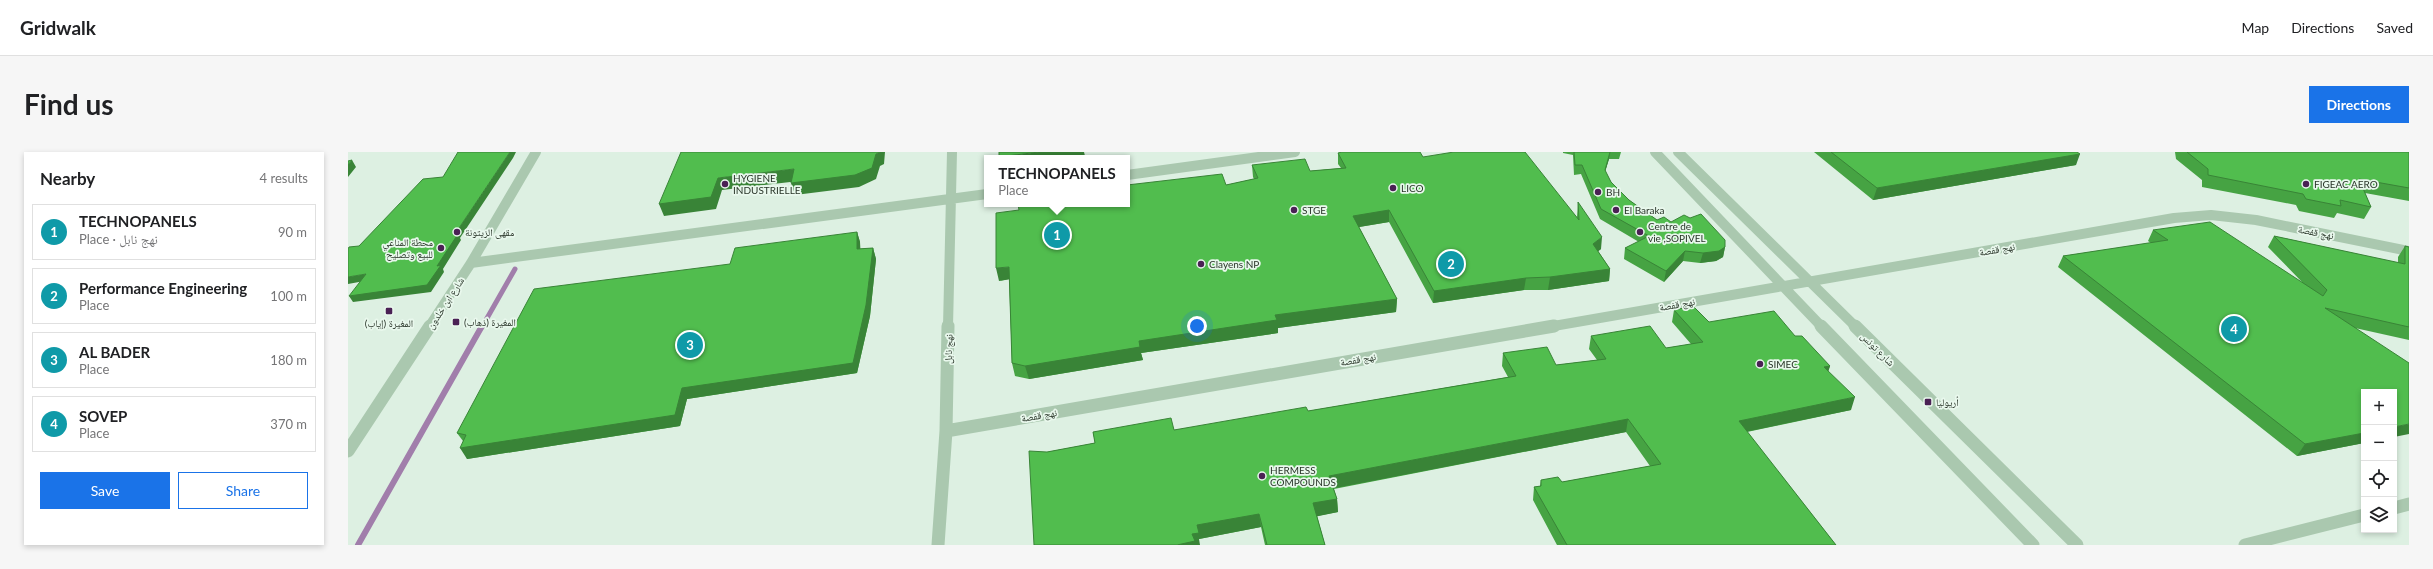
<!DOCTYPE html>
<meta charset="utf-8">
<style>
body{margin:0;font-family:Lato,"Noto Naskh Arabic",sans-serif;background:#f6f6f6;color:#202124}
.controls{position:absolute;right:12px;bottom:12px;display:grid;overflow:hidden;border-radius:0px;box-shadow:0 2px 6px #0003}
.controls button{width:36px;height:36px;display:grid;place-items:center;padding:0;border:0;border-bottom:1px solid #e0e0e0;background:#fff;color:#202124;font:20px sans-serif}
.you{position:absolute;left:849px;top:174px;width:14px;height:14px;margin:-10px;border:3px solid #fff;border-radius:50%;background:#1a73e8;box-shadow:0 0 0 6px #1a73e833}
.badge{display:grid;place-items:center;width:26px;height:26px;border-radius:50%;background:#1a73e8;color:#fff;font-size:13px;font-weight:700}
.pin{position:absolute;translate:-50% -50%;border:2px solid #fff;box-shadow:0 1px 4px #0006}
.popup{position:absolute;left:636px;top:3px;width:146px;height:52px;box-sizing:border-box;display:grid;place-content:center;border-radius:0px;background:#fff;filter:drop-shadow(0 1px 3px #0005);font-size:13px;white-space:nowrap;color:#757577}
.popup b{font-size:15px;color:#202124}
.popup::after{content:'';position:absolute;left:50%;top:100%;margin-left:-8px;border:8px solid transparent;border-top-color:#fff}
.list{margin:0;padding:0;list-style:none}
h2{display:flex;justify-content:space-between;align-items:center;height:52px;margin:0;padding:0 16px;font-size:17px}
h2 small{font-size:13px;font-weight:400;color:#757577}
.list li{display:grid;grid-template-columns:26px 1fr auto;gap:12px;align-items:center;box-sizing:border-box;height:56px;margin:0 8px 8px;padding:0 8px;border:1px solid #e0e0e0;border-radius:0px}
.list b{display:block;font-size:15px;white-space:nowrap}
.list p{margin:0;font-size:13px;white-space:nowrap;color:#757577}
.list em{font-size:13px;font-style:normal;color:#757577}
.actions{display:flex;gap:8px;padding:12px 16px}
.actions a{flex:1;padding:9px 0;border:1px solid #1a73e8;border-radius:0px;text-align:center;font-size:14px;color:#1a73e8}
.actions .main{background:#1a73e8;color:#fff}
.icon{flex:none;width:22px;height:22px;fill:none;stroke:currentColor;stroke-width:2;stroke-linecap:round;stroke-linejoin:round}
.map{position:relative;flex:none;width:2061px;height:393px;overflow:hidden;border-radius:0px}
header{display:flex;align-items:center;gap:24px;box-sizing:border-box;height:56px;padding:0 20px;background:#fff;border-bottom:1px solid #e0e0e0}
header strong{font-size:19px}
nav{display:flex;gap:22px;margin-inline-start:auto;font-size:14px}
.intro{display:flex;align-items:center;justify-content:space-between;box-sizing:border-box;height:96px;padding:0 24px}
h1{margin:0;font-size:28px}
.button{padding:10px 18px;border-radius:0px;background:#1a73e8;color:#fff;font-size:14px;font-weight:700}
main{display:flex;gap:24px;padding:0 24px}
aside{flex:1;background:#fff;border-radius:0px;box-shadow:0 2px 6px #0003}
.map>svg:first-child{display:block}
</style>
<header>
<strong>Gridwalk</strong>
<nav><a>Map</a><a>Directions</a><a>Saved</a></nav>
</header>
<div class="intro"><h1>Find us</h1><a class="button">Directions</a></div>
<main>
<aside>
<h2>Nearby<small>4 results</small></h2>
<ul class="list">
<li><span class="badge" style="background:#0f9aa8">1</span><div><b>TECHNOPANELS</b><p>Place · نهج نابل</p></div><em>90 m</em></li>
<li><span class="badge" style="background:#0f9aa8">2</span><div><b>Performance Engineering</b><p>Place</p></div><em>100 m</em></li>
<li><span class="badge" style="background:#0f9aa8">3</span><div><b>AL BADER</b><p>Place</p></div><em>180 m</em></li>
<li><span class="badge" style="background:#0f9aa8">4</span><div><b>SOVEP</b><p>Place</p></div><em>370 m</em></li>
</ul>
<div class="actions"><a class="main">Save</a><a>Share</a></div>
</aside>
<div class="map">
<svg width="2061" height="393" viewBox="0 0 2061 393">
<rect width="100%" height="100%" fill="#ddf0e2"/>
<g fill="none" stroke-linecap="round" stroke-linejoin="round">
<path stroke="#a17eab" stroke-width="5" d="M134,175L167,117"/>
<path stroke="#a17eab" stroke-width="6" d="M10,393L134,174"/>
<path stroke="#aac8af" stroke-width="10" d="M1307,0L1474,175
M1330,0L1508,175
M779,23L947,0
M123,111L639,42
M81,175L123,111L188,0
M600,175L604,0
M1200,175L1826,66L1863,63L1908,68L2061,99"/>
<path stroke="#aac8af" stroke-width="13" d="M1473,174L1685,393
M1507,174L1729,393
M598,279L1206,174
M0,299L82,174
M2046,356L2061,352
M590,393L598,279L600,174
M1897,393L2016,363"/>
</g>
<path fill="#46a343" d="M1215,0H1273L1271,7H1261L1257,19L1263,30L1281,48L1309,68L1323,70L1377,95L1375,105L1368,109L1352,111L1335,109L1316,130L1276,107L1277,96L1291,90L1252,67L1233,22L1226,23L1225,3L1215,1Z
M1466,0H1729L1728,13L1525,48Z
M1827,0H2061V49L2017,41L2023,55L2016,67L1989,61L1986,66L1951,59L1948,53L1854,35V28L1828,7Z
M990,1L1075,5L1229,65L1230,50L1253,97L1250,99L1262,117L1261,129L1200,138H1176L1085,151L1041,70L1011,75L1049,147L1048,160L930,176V181L793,201L795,208L681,227L667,224L664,211L661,127L651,129L878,33L906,27L905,25L904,13L962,19L993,16L990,12Z
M1805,78L1954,130L1920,95L1926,84L2050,111V105L2057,94L2061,95V188L2007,176L2016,240V291L1949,304L1710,115L1715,104L1803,91L1800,89Z
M509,80L512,90V97L525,96L528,107L522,164L509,221L339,247L332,274L119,307L115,289L109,281Z
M1326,158L1361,170L1447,184L1482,214L1480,219L1503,258L1399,280L1488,393H1209L1185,348L1186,335L1192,334L1193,328L1214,330L1302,314L1278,280L986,337L989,347L990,360L969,364L977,393H917L913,375L851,387L699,300L747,291L745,280L826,278L960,259L1160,225L1154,214L1155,201L1208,213L1249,208L1241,197L1243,184L1318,196L1343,192L1324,170Z"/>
<path fill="#398437" d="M162,0H168L165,6L112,86L113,88L95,117L96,120L83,140L5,150L1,144L89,114L107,82Z
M532,0H537L536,12L532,14L528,27L511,35L447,43L443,31L528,2Z
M691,0H736L737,4L722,6H651V5Z
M1262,0L1261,7L1255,27L1257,18Z
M1732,2L1728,13L1525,48L1529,36Z
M4,8L8,15L0,25V13Z
M446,17L451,29L374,38L368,57L316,64L311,52L370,26Z
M1041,58V70L1005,76V64Z
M509,80L512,90L513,107L509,97Z
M1254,85L1253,97L1243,105L1245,92Z
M1377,95L1375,105L1368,109L1352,111L1355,101Z
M525,96L528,107L522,164L509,221L339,247L332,274L119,307L112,296L334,236Z
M1337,99L1335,109L1316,130L1318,119Z
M661,115L663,127L651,129L648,116Z
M1262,117L1261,129L1200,138L1202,125Z
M18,122L22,128L0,132V125Z
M1178,126L1176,138L1085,151L1086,139Z
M1049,147L1048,160L930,176V181L793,201L795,208L681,227L677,214L791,189L927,163Z
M1482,214L1478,227L1476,215Z
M1507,245L1503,258L1387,282L1391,269Z
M1280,267L1278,280L982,337L981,324Z
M2061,272V282L2046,285V275Z
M2016,281V291L1949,304L1957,292Z
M989,347L990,360L966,365L965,351Z
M911,362L913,375L851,387L852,393H829L844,382L849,373Z"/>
<path fill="#51bd4e" stroke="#398437" d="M110,0H162L107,82H110L89,114L93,113L79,133L1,144L18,122L0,125V97L1,95L11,94L75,27L95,25Z
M333,0H532L528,2L524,16L507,23L443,31L446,17L370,26L363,45L311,52Z
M651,0H691L651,5Z
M994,0H1072L1075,5L1106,0H1177L1231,68L1230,50L1254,85L1245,92L1262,117L1202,125L1178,126L1086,139L1041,58L1005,64L1049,147L927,163L929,168L791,189L792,195L677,214L664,211L661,115L648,116V61L671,58L670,52H779V33L874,22L878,33L910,26L904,13L957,7L962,19L998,16L990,1Z
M1226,0H1262L1257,18L1263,30L1281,48L1309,68L1316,65L1323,70L1336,63L1342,66L1353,62L1377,88V95L1371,99L1355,101L1337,99L1318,119L1277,96L1301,84L1253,57L1234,13H1227Z
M1483,0H1729L1732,2L1529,36Z
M1839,0H2061V36L2011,27L2023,55L1992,48L1993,54L1958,47L1955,42L1860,23V17Z
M4,8L0,13V9Z
M1862,70L1975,144L1979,138L1926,84L2057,112V94L2061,95V175L1977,156L2061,211V272L2046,275V240H2016V281L1957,292L1715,104L1820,88L1805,78Z
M509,80V97L525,96L518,153L505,211L334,236L327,263L112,296L118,283L109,281L186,137L382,112L387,96Z
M1345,154L1361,170L1426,159L1447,184H1454L1482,214L1476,215L1507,245L1391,269L1488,393H1219L1186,335L1193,334V328L1210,325L1214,330L1313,312L1280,267L981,324L989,347L965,351L977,393H919L911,362L849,373L851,381L844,382L847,389L829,393H686L681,299L699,300L747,291L745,280L823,266L826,278L958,255L960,259L1168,224L1155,201L1199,195L1208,213L1258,207L1243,184L1302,174L1318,196L1355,190L1326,158Z"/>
<g fill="#4a2154" stroke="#e9f8ed" stroke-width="1.5">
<circle cx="377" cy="32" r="4"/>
<circle cx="1958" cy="32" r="4"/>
<circle cx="1045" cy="36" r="4"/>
<circle cx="1250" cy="40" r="4"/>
<circle cx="946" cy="58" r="4"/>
<circle cx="1268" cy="58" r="4"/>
<circle cx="109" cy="80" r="4"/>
<circle cx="1292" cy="80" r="4"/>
<circle cx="93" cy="96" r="4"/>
<circle cx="853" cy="112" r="4"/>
<rect x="37" y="155" width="8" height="8" rx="2"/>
<rect x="104" y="166" width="8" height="8" rx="2"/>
<circle cx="1412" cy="212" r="4"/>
<rect x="1576" y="246" width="8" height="8" rx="2"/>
<circle cx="914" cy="324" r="4"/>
</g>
<g text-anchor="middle" stroke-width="3.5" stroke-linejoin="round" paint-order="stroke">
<g font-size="10" fill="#293529" stroke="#e9f8ed" text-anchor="start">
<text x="385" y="30">HYGIENE<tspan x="385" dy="12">INDUSTRIELLE</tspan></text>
<text x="1966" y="36">FIGEAC AERO</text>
<text x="1053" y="40">LICO</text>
<text x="1258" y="44">BH</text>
<text x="954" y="62">STGE</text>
<text x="1276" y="62">El Baraka</text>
<text x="1300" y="78">Centre de<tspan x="1300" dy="12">vie ,SOPIVEL</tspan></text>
<text x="117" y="84">مقهى الزيتونة</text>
<text x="85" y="94" text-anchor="end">محطة المناعي<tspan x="85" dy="12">للبيع وتصليح</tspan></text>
<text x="861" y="116">Clayens NP</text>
<text x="116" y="174">المغيرة (ذهاب)</text>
<text x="41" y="175" text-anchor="middle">المغيرة (إياب)</text>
<text x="1420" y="216">SIMEC</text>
<text x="1588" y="254">أريوليا</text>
<text x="922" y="322">HERMESS<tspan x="922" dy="12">COMPOUNDS</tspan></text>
</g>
<g font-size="10" fill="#293529" stroke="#e9f8ed">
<text transform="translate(1968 80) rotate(11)" y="4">نهج قفصة</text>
<text transform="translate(1649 97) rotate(-10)" y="4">نهج قفصة</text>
<text transform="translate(97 151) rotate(-57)" y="4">شارع ابن خلدون</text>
<text transform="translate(1329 152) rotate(-10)" y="4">نهج قفصة</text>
<text transform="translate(600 197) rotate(-88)" y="4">نهج نابل</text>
<text transform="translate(1530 197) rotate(45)" y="4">شارع تونس</text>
<text transform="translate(1010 207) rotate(-10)" y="4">نهج قفصة</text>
<text transform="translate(691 263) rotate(-10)" y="4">نهج قفصة</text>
</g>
</g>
</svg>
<div class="controls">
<button>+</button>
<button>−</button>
<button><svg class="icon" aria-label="locate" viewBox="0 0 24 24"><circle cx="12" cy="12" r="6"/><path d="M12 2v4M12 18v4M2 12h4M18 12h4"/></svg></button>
<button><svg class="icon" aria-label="layers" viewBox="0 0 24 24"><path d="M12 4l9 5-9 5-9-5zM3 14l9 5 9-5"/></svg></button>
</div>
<div class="you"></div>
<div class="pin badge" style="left:709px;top:83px;background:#0f9aa8">1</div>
<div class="popup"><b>TECHNOPANELS</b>Place</div>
<div class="pin badge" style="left:1103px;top:112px;background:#0f9aa8">2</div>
<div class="pin badge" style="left:342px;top:193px;background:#0f9aa8">3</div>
<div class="pin badge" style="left:1886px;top:177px;background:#0f9aa8">4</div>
</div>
</main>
